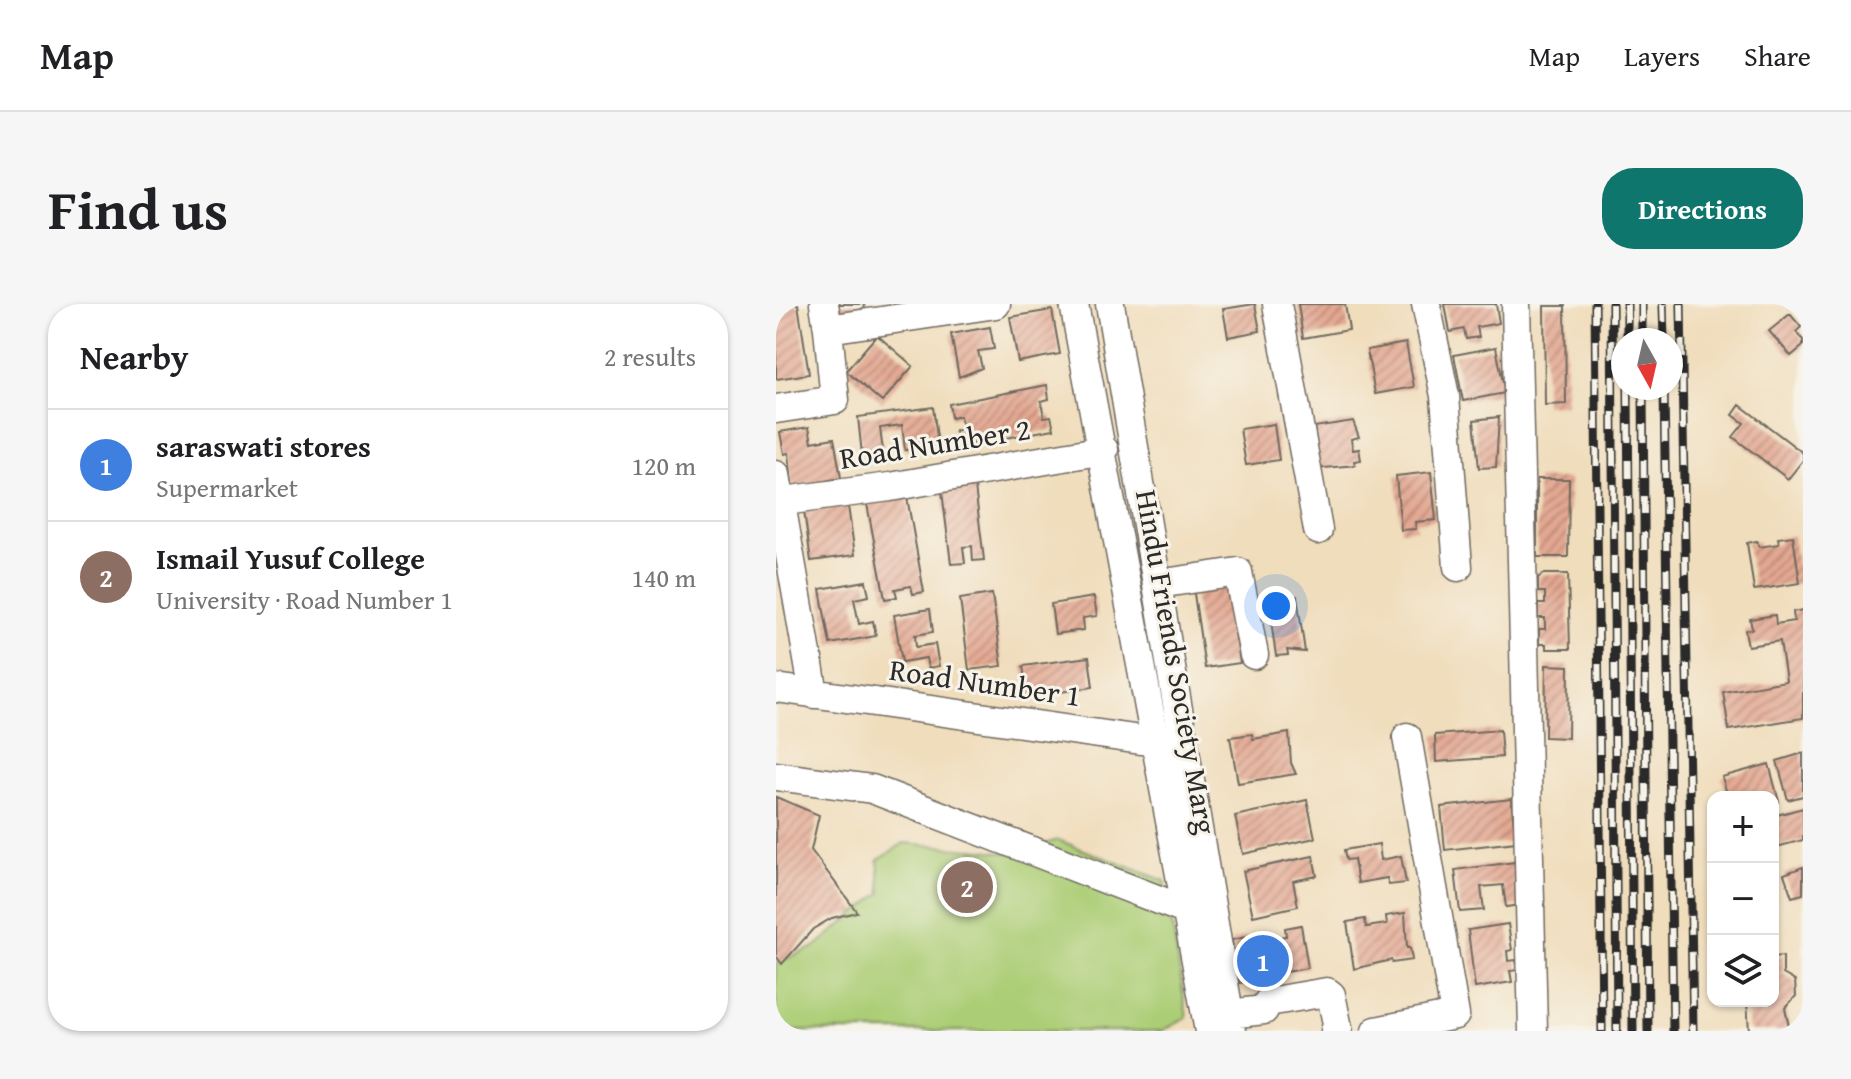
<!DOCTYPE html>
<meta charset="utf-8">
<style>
body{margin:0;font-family:"Gentium Book Plus",serif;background:#f6f6f6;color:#202124}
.controls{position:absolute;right:24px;bottom:24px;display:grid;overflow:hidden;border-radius:16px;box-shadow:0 2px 6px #0004}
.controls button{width:72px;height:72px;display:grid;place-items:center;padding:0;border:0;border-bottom:2px solid #e0e0e0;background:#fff;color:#202124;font:40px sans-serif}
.compass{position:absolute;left:835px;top:24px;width:72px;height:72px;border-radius:50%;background:#fff;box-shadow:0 2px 6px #0004;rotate:172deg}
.you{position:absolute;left:500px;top:302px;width:28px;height:28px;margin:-20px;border:6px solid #fff;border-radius:50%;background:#1a73e8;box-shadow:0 0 0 12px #1a73e833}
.badge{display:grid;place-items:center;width:52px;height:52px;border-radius:50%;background:#0f766e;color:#fff;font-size:26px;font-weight:700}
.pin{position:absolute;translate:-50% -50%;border:4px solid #fff;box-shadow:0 2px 8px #0006}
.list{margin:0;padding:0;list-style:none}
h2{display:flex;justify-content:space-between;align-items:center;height:104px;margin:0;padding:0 32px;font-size:34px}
h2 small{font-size:26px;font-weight:400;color:#757577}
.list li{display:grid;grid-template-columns:52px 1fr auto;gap:24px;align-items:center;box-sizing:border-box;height:112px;padding:0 32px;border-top:2px solid #e0e0e0}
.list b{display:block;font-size:30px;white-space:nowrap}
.list p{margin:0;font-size:26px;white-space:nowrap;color:#757577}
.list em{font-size:26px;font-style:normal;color:#757577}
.icon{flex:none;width:44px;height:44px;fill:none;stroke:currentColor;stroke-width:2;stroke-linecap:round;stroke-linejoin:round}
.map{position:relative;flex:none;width:1027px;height:727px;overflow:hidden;border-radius:32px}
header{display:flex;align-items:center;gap:48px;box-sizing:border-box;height:112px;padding:0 40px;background:#fff;border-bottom:2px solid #e0e0e0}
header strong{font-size:38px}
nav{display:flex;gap:44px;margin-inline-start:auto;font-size:28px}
.intro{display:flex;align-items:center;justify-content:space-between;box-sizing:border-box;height:192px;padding:0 48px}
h1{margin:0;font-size:56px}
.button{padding:20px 36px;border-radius:32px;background:#0f766e;color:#fff;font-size:28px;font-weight:700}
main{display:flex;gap:48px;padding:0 48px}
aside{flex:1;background:#fff;border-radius:32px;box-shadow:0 2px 6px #0004}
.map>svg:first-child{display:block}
</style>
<header>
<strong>Map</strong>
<nav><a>Map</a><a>Layers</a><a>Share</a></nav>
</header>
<div class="intro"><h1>Find us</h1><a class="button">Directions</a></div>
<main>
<aside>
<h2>Nearby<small>2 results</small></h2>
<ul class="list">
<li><span class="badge" style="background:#3f7fe0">1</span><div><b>saraswati stores</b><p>Supermarket</p></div><em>120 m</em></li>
<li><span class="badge" style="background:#8d6e63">2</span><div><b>Ismail Yusuf College</b><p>University · Road Number 1</p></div><em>140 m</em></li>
</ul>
</aside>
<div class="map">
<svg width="1027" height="727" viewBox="0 0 1027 727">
<defs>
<pattern id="building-hatch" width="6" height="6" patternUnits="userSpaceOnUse" patternTransform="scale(2)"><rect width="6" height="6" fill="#e3a791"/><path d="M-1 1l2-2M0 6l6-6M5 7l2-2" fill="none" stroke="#b88877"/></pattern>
</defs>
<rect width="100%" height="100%" fill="#f7f3e8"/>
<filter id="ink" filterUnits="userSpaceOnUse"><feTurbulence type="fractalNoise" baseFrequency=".0125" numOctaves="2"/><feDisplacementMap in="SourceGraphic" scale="16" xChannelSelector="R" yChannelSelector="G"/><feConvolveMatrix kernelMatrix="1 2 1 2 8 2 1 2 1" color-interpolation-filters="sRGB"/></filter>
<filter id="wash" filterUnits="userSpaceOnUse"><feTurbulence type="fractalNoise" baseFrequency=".006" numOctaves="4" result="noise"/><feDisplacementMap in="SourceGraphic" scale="32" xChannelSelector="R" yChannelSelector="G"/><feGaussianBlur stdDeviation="1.8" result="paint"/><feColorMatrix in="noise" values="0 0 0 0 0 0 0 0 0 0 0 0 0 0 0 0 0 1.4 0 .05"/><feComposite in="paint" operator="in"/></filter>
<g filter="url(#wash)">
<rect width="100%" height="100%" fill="#f0ddbc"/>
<path fill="#abcd75" stroke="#6b7c50" stroke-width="2" d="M282,536L389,577L411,714L386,727H0V659L37,644L105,589L102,556L128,539L237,549Z"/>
<g id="blocks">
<path fill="url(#building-hatch)" d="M0,0H22L33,70L0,75Z
M56,0H88L89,6L57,11Z
M479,0L484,27L452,33L447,5Z
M522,0H569L573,26L527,34Z
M669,0H720L723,19L701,23L703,33L690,35L688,25L674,28Z
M768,2H789L790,100L769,101Z
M276,6L284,50L242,58L234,13Z
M1014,10L1025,23L1020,28L1027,36V42L1015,52L993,27Z
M214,23L218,45L202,47L206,64L183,73L175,30Z
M101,31L137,62L106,98L70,67Z
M630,39L638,83L599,90L591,46Z
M720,43L729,89L687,97L678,51Z
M271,81L273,95L265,97L268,113L275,112L278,125L182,143L179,127L187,125L184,112L175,114L173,100Z
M964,101L1027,149V156L1012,175L957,133L968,119L957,111Z
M157,103L162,141L129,146L126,121L104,124L107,148L86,151L82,113Z
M723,113L720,163L703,164L698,116Z
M577,117L583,133L575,135L577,146L583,145L585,156L578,157L579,161L538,165L533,129L539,128L538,123Z
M498,120L503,156L470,161L464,125Z
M33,123L36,138L58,134L65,174L16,183L13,149L8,150L4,128Z
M655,168L660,216L639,218L640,225L625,226L620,172Z
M761,175H793L792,253H761Z
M199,183L208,256L197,257L196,242L187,243L189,259L175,260L166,187Z
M131,193L148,288L137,290L135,282L119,285L121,293L109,295L91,200Z
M72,202L79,251L35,257L28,207Z
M1017,232L1024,279L978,286L971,239L981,237L983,243L1003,240L1002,234Z
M767,270H792L794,345H770V340H763V325H769V314H762V300H769V288H762V274Z
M461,276L455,301L464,359L429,364L417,283Z
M90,277L93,292L78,295L83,320L97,317L100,332L54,340L44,285Z
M216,290L226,362L193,366L184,295Z
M521,292L529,348L511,346L512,351L500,352L492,296L502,295V300L514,299L513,293Z
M318,293L321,312L307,314L308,326L279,330L275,300Z
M154,305L157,328L139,331L140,343L159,340L163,362L152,364L150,354L126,358L118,311Z
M1027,306V414L953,426L947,388L1010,377L1004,337L972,342L969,326L976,325L974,315L999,311L1000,320L1018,317L1017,308Z
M313,353L317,383L252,393L247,362Z
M770,361L793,362L792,434L769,433Z
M724,426L726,453L660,458L659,431Z
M513,429L515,459L520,470L462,479L454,433L476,430L477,435Z
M1027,449V492L1012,496L1001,457Z
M993,460L1003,498L997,499V493H952L946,473Z
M0,493L43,511L35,546L81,608L56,614L37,625L6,660L0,652Z
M735,495L740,538L669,546L665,503Z
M531,496L539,534L467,550L459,512Z
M1027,504V536L997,544V512Z
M603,540L605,556L625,552L630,579L613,581L611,574L582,579L578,555L570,556L568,546Z
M537,552L541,572L517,577L522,602L477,612L467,567Z
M739,558L744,601L730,603L727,581L705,583L708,606L684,608L679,566Z
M1027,563V590L1016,593L1008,570Z
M629,609L631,644H634L636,656L616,659L615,656L578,665L571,618L589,615L590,623L611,620L610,612Z
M732,620L736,646L731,647L732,657L740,656L742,666L734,667L736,678L699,684L692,626Z
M525,621L532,664L510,668L508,652L502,653L505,670L485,673L483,661L477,662L480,677L463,679L456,636L470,633L471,638L510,632L509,624Z
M1007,652V670L1019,677L1020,692L1009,704L1014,727H973L971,697H997V653Z"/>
</g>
</g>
<g filter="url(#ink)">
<use href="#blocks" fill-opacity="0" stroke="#70695e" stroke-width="2"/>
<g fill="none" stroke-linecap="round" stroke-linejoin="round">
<g stroke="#70695e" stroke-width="31">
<path id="minor" d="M48,0L52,25
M298,0L433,727
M334,0L456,727
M501,0L542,226
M650,0L669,92L682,263
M740,0L757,727
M0,105L59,96L52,25L220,0
M0,171L38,390
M0,198L114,183L328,146
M382,280L462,268L478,351
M0,384L379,438L395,434
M0,472L96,485L409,606
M453,710L488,706L492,698L551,688L555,691L562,724L559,727
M600,727L679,711L631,433"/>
</g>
<use href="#minor" stroke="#fff" stroke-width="28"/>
<g stroke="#2b2b2b" stroke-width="9">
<path id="rail" d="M819,0L826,727
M836,0L841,727
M851,0V36
M866,0V36
M887,0L888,36
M905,0L917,727
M852,84L857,727
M867,84L872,727
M888,84L897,727"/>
</g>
<use href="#rail" stroke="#f7f3e8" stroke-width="6" stroke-dasharray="18" stroke-linecap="butt"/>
</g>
</g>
<g text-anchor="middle" stroke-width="6" stroke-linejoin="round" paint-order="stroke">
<g font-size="30" fill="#2b2b2b" stroke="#f7f3e8">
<text transform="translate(159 140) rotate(-9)" y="10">Road Number 2</text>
<text transform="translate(400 358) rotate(80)" y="10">Hindu Friends Society Marg</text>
<text transform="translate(209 379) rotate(8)" y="10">Road Number 1</text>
</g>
</g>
</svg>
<div class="controls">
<button>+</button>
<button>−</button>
<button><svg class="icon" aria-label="layers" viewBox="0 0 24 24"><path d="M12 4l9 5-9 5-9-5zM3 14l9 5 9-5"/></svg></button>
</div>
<svg class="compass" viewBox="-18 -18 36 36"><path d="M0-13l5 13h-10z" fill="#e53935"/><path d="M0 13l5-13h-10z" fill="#757577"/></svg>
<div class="you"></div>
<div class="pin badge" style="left:487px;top:657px;background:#3f7fe0">1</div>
<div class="pin badge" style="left:191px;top:583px;background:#8d6e63">2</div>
</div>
</main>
